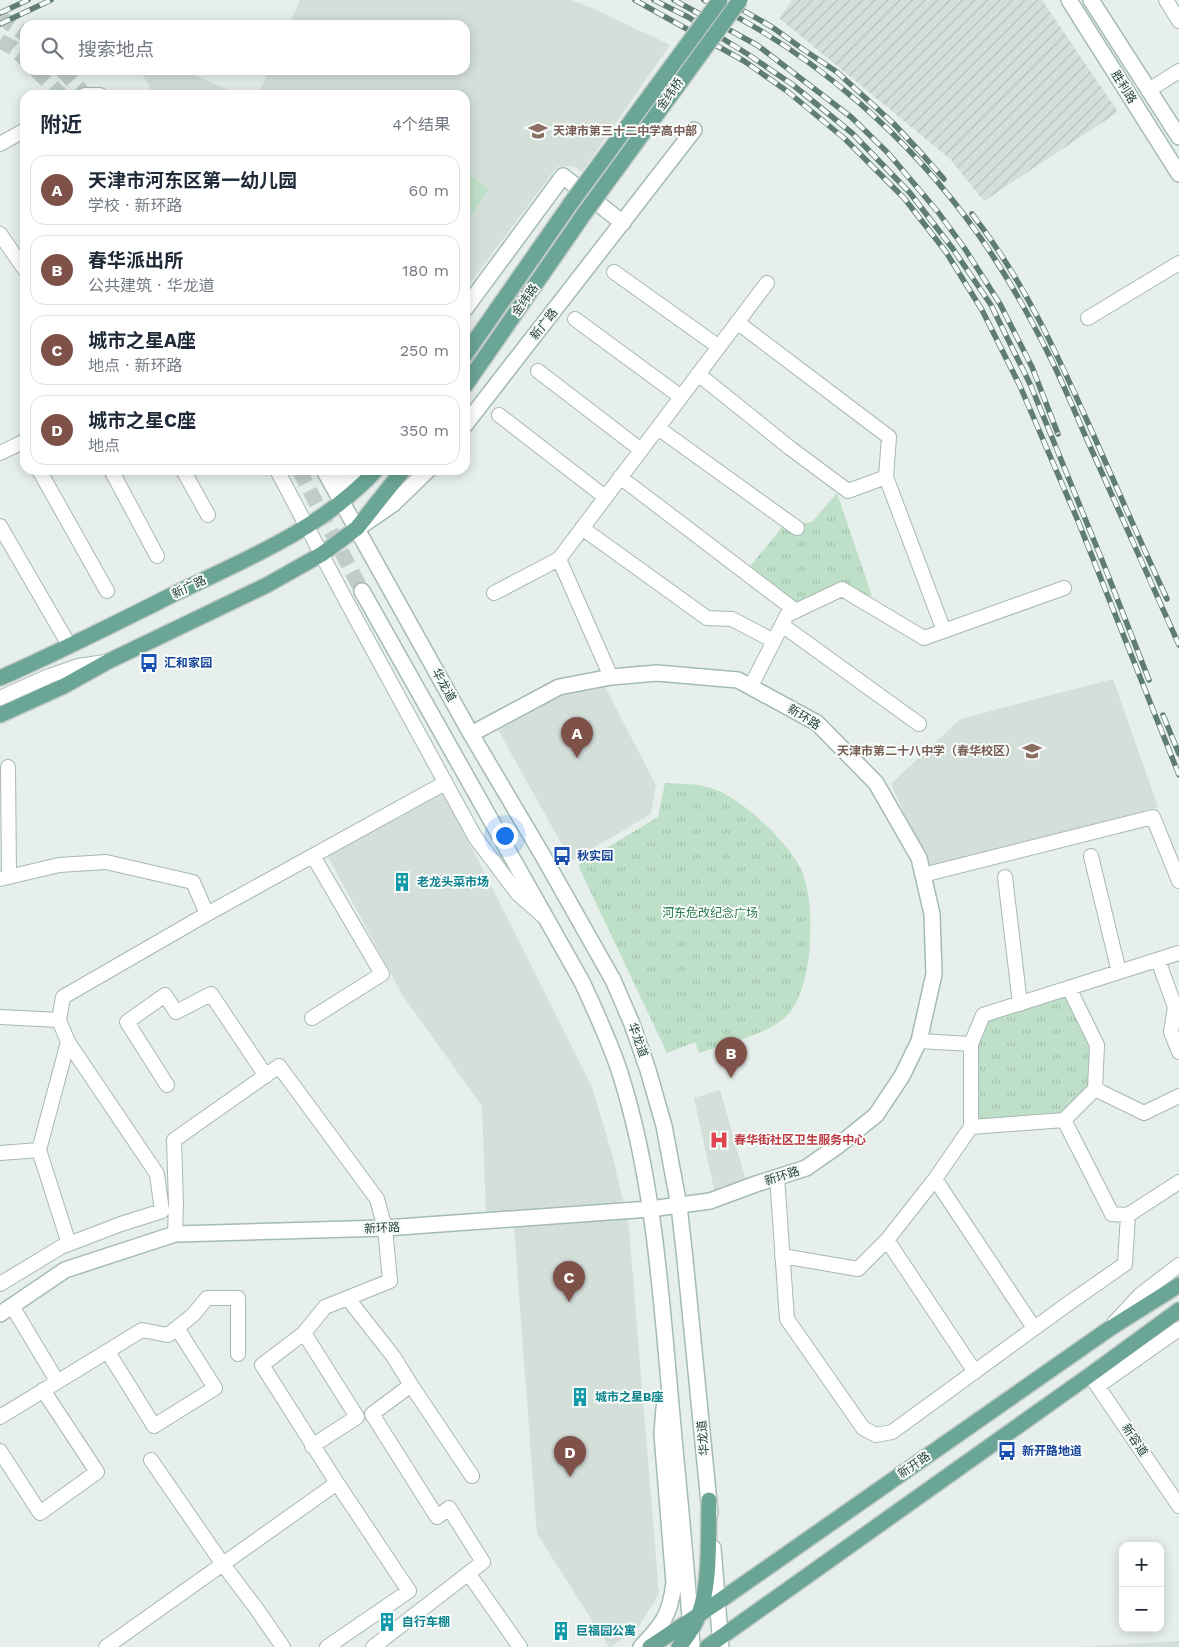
<!DOCTYPE html>
<html lang="zh">
<meta charset="utf-8">
<style>
body{margin:0;font-family:"Work Sans","Noto Sans SC",sans-serif;background:#f2f2f3;color:#1f2937}
.controls{position:absolute;right:15px;bottom:15px;display:grid;overflow:hidden;border-radius:10px;box-shadow:0 2px 12px #0003}
.controls button{width:45px;height:45px;display:grid;place-items:center;padding:0;border:0;border-bottom:1px solid #e0e1e3;background:#fff;color:#1f2937;font:25px sans-serif}
.you{position:absolute;left:504px;top:835px;width:18px;height:18px;margin:-12px;border:4px solid #fff;border-radius:50%;background:#1a73e8;box-shadow:0 0 0 8px #1a73e833}
.badge{display:grid;place-items:center;width:32px;height:32px;border-radius:50%;background:#7f5249;color:#fff;font-size:16px;font-weight:700}
.pin{position:absolute;translate:-50% -41px;filter:drop-shadow(0 1px 2px #0008)}
.pin::after{content:'';position:absolute;top:26px;width:18px;height:15px;background:inherit;clip-path:polygon(0 0,100% 0,50% 100%)}
.list{margin:0;padding:0;list-style:none}
h2{display:flex;justify-content:space-between;align-items:center;height:65px;margin:0;padding:0 20px;font-size:21px}
h2 small{font-size:16px;font-weight:400;color:#747a83}
.list li{display:grid;grid-template-columns:32px 1fr auto;gap:15px;align-items:center;box-sizing:border-box;height:70px;margin:0 10px 10px;padding:0 10px;border:1px solid #e0e1e3;border-radius:15px}
.list b{display:block;font-size:19px;white-space:nowrap}
.list p{margin:0;font-size:16px;white-space:nowrap;color:#747a83}
.list em{font-size:16px;font-style:normal;color:#747a83}
.icon{flex:none;width:28px;height:28px;fill:none;stroke:currentColor;stroke-width:2;stroke-linecap:round;stroke-linejoin:round}
.map{position:relative;flex:none;width:1179px;height:1647px;overflow:hidden}
.search{position:absolute;background:#fff;box-shadow:0 2px 12px #0003;left:20px;top:20px;width:450px;height:55px;display:flex;align-items:center;gap:12px;box-sizing:border-box;padding:0 18px;border-radius:15px;color:#747a83;font-size:19px}
.panel{position:absolute;background:#fff;box-shadow:0 2px 12px #0003;left:20px;top:90px;width:450px;height:385px;border-radius:15px}
.map>svg:first-child{display:block}
</style>
<div class="map">
<svg width="1179" height="1647" viewBox="0 0 1179 1647">
<defs>
<pattern id="industrial-furrows" width="10" height="10" patternUnits="userSpaceOnUse" patternTransform="scale(1.25)"><rect width="10" height="10" fill="#d4dfda"/><path d="M-1 1l2-2M0 10L10 0M9 11l2-2" fill="none" stroke="#b6c1bc"/></pattern>
<pattern id="grass-tufts" width="24" height="20" patternUnits="userSpaceOnUse" patternTransform="scale(1.25)"><rect width="24" height="20" fill="#bfe0c8"/><path d="M3 7l-1-3M5 7V3M7 7l1-3M15 17l-1-3M17 17v-4M19 17l1-3" fill="none" stroke="#a4c1ad"/></pattern>
</defs>
<rect width="100%" height="100%" fill="#e6efeb"/>
<path fill="#d4dfda" d="M300,0H571L592,8L670,45L582,172L573,166L557,167L465,290V95H258L269,70H465V25H289Z
M140,70H183L239,95H154Z
M1113,679L1158,807L929,868L891,784L960,719Z
M603,683L656,785L651,814L571,861L498,730L563,694Z
M443,790L592,1087L613,1157L629,1228L659,1594L638,1628L611,1647H609L537,1534L513,1215L486,1217L482,1106L403,996L326,853Z
M720,1090L746,1181L715,1194L694,1098Z
M1179,1641V1647H1079Z"/>
<path fill="url(#industrial-furrows)" d="M792,0H1042L1118,112L984,201L950,159L779,18Z"/>
<path fill="url(#grass-tufts)" d="M837,493L872,596L835,592L797,609L747,570L783,526L812,522Z
M665,783C678,784 694,783 707,787C738,794 785,839 800,867C810,888 811,915 810,938C810,960 804,993 791,1011C775,1033 725,1044 699,1053L695,1042L667,1053L578,865L658,817Z
M1067,993L1095,1039L1096,1090L1064,1121L974,1124L976,1016Z"/>
<path fill="#bfe0c8" d="M465,171L489,189L472,214L465,209Z"/>
<g fill="none" stroke-linecap="round" stroke-linejoin="round">
<path stroke="#bfccc8" stroke-width="15" stroke-dasharray="15 8" stroke-linecap="butt" d="M0,17L25,34
M0,41L13,48L25,59
M36,70L61,95
M62,70L85,95
M299,470L362,591"/>
<g stroke="#a8b8b2" stroke-width="16">
<path id="street" d="M1166,0L1179,21
M1149,90L1179,71
M85,95H100
M0,144L25,130
M0,234L25,270
M614,272L719,347
M1088,318L1179,263
M575,319L681,397
M737,322L889,437L886,477L944,631
M538,371L641,450
M698,374L790,448L848,491L886,477
M499,415L605,497
M658,428L797,528
M0,453L25,441
M39,470L107,591
M111,470L157,556
M183,470L208,515
M277,470L342,593L475,837L518,894L543,916
M337,470L342,501
M620,477L796,611
M0,526L69,645
M582,528L707,618L732,619L774,641
M494,593L559,559
M782,625L919,724
M611,677L559,559L767,283
M751,686L787,615L842,589L924,638L1064,588
M0,698L49,676L78,666L105,662
M8,767L9,877
M1091,856L1119,972
M923,875L1153,817L1179,881
M1005,877L1020,1004
M0,879L59,865L106,862L193,882L207,914
M1158,960L1175,1007L1171,1032L1179,1052
M0,1017L59,1020L63,997L207,914L445,783
M312,1018L382,974L313,856
M919,1041L971,1044L983,1015L1179,953
M68,1042L39,1150L69,1244
M971,1044V1127
M167,1085L127,1022L165,995L176,1012L211,994L266,1076
M1095,1089L1144,1113L1179,1096
M1064,1120L1112,1214L1128,1215
M0,1153L39,1150
M777,1177L787,1319L863,1428L876,1435L892,1432L1069,1303L1125,1264L1128,1215L1179,1182
M935,1179L1034,1328
M887,1240L975,1372
M782,1256L858,1269L887,1240L935,1179L971,1127L1064,1120L1095,1089L1097,1045L1069,988
M0,1284L61,1247L121,1224L162,1211L157,1174L68,1042L59,1020
M349,1300L393,1356L411,1385L372,1414L437,1517L449,1508L483,1562L373,1647
M12,1306L57,1381
M1114,1323L1140,1295L1179,1265
M304,1333L357,1417L312,1446
M108,1352L154,1426L215,1388L177,1328
M1090,1375L1179,1506
M411,1385L472,1476
M1098,1386L1179,1329
M0,1417L142,1330L168,1335L193,1315L207,1298H238V1354
M0,1451L40,1513L97,1472L43,1390
M151,1460L222,1563L256,1608L283,1647
M469,1574L520,1647
M106,1647L337,1483L262,1365L304,1333L325,1307L390,1281L385,1228L377,1199L279,1066L174,1140L176,1204L175,1234
M327,1647L409,1591L337,1483"/>
</g>
<g stroke="#a4bbb3" stroke-width="18">
<path id="secondary" d="M1069,0L1179,174
M1091,0L1179,137
M465,309L563,176L623,223
M465,425L694,130
M324,470L471,734L543,856L613,980L632,1024L648,1070L664,1126L679,1206L685,1259L710,1513
M342,501L356,470
M361,526L393,504L428,470
M362,591L582,982C596,1012 610,1042 620,1073C654,1180 661,1295 671,1405C678,1486 687,1566 692,1647
M0,1314L65,1270L175,1234L385,1228L650,1209L710,1201L756,1184L806,1168L839,1145L876,1115L902,1076L919,1041L934,974L932,914L919,858L876,783L817,723L738,680L657,673L611,677L559,687L471,734
M713,1548L721,1647
M641,1647C663,1624 670,1615 674,1583L662,1434L664,1408"/>
</g>
<g stroke="#c2cac8" stroke-width="18">
<path id="primary" d="M465,355L571,203
M465,386L584,214
M0,678C59,652 116,623 174,594C244,560 322,529 376,470
M0,715L64,686L109,661L267,585L322,554L357,528L403,470
M650,1647L718,1602L1109,1329L1179,1285
M679,1647C687,1637 695,1626 699,1614C711,1582 708,1534 709,1500
M707,1647L1090,1375L1179,1310"/>
</g>
<use href="#street" stroke="#fff" stroke-width="14"/>
<use href="#secondary" stroke="#fff" stroke-width="15"/>
<use href="#primary" stroke="#6aa596" stroke-width="15"/>
<g stroke="#5f7d75" stroke-width="5.5">
<path id="rail" d="M635,0L744,61L787,91L845,139L904,198L946,252L982,310L1020,386L1078,521L1179,775
M654,0L688,17L749,55L793,85L852,133L910,193L953,249L991,305L1031,386L1104,565L1149,680
M674,0L757,45L851,117L888,153L938,212L965,249L1000,304L1032,367L1058,434
M704,0C813,52 911,138 980,237C1006,274 1029,315 1049,355C1065,387 1078,420 1093,453C1122,517 1150,581 1179,645
M725,0L772,27L804,50L837,72L894,124L922,154L944,179
M0,13L28,0
M0,24L51,0
M972,214C1025,282 1059,358 1094,436C1118,491 1142,545 1167,599
M1163,715L1179,754"/>
</g>
<use href="#rail" stroke="#f7fbf9" stroke-width="4" stroke-dasharray="11" stroke-linecap="butt"/>
<g stroke="#c2cac8" stroke-width="18" stroke-linecap="butt">
<path id="primary-bridge" d="M571,203L720,0
M584,214L740,0"/>
</g>
<use href="#primary-bridge" stroke="#6aa596" stroke-width="15"/>
</g>
<defs>
<g id="school-bare" transform="scale(1.5)"><path d="M0-5L7-2L0 1L-7-2ZM-4 1L0 2.5L4 1V4Q0 6-4 4Z" fill="#8d6e63" stroke="#f7fbf9" stroke-width="2.5" paint-order="stroke"/></g>
<g id="bus-bare" transform="scale(1.5)"><path d="M-5-6H5V4H4V6H2V4H-2V6H-4V4H-5ZM-3.5-4V0h7V-4ZM-3.5 1.2v1.5H-2V1.2ZM2 1.2v1.5H3.5V1.2Z" fill="#1a4fb4" stroke="#f7fbf9" stroke-width="2.5" paint-order="stroke"/></g>
<g id="building-bare" transform="scale(1.5)"><path d="M-4-6H4V6H1V3H-1V6H-4ZM-2.5-4.3h1.7v1.8h-1.7ZM.8-4.3h1.7v1.8H.8ZM-2.5-1h1.7V.8h-1.7ZM.8-1h1.7V.8H.8Z" fill="#0f9aa8" stroke="#f7fbf9" stroke-width="2.5" paint-order="stroke"/></g>
<g id="hospital-bare" transform="scale(1.5)"><path d="M-5-5h3v3.5h4V-5h3V5h-3V1.5h-4V5h-3Z" fill="#e0444e" stroke="#f7fbf9" stroke-width="2.5" paint-order="stroke"/></g>
</defs>
<g fill-rule="evenodd">
<use href="#school-bare" x="538" y="131"/>
<use href="#bus-bare" x="149" y="663"/>
<use href="#school-bare" x="1032" y="751"/>
<use href="#bus-bare" x="562" y="856"/>
<use href="#building-bare" x="402" y="882"/>
<use href="#hospital-bare" x="719" y="1140"/>
<use href="#building-bare" x="580" y="1397"/>
<use href="#bus-bare" x="1007" y="1451"/>
<use href="#building-bare" x="387" y="1622"/>
<use href="#building-bare" x="561" y="1631"/>
</g>
<g text-anchor="middle" stroke-width="4" stroke-linejoin="round" paint-order="stroke">
<g font-size="12" fill="#24423a" stroke="#f7fbf9">
<text transform="translate(1124 87) rotate(58)" y="4">胜利路</text>
<text transform="translate(670 94) rotate(-54)" y="4">金纬桥</text>
<text transform="translate(525 300) rotate(-55)" y="4">金纬路</text>
<text transform="translate(544 324) rotate(-52)" y="4">新广路</text>
<text transform="translate(189 587) rotate(-26)" y="4">新广路</text>
<text transform="translate(444 685) rotate(61)" y="4">华龙道</text>
<text transform="translate(804 717) rotate(32)" y="4">新环路</text>
<text transform="translate(638 1040) rotate(70)" y="4">华龙道</text>
<text transform="translate(782 1176) rotate(-18)" y="4">新环路</text>
<text transform="translate(382 1228) rotate(-3)" y="4">新环路</text>
<text transform="translate(703 1438) rotate(-95)" y="4">华龙道</text>
<text transform="translate(1135 1440) rotate(56)" y="4">新容道</text>
<text transform="translate(914 1465) rotate(-35)" y="4">新开路</text>
</g>
<g font-size="12" font-weight="bold" fill="#785e54" stroke="#f7fbf9" text-anchor="start">
<text x="553" y="135">天津市第三十二中学高中部</text>
<text x="1017" y="755" text-anchor="end">天津市第二十八中学（春华校区）</text>
</g>
<g font-size="12" font-weight="bold" fill="#164399" stroke="#f7fbf9" text-anchor="start">
<text x="164" y="667">汇和家园</text>
<text x="577" y="860">秋实园</text>
<text x="1022" y="1455">新开路地道</text>
</g>
<g font-size="12" font-weight="bold" fill="#0d838f" stroke="#f7fbf9" text-anchor="start">
<text x="417" y="886">老龙头菜市场</text>
<text x="595" y="1401">城市之星B座</text>
<text x="402" y="1626">自行车棚</text>
<text x="576" y="1635">巨福园公寓</text>
</g>
<g font-size="12" fill="#2d7a4b" stroke="#f7fbf9">
<text x="710" y="917">河东危改纪念广场</text>
</g>
<g font-size="12" font-weight="bold" fill="#be3a42" stroke="#f7fbf9" text-anchor="start">
<text x="734" y="1144">春华街社区卫生服务中心</text>
</g>
</g>
</svg>
<div class="controls">
<button>+</button>
<button>−</button>
</div>
<div class="you"></div>
<div class="pin badge" style="left:577px;top:758px">A</div>
<div class="pin badge" style="left:731px;top:1078px">B</div>
<div class="pin badge" style="left:569px;top:1302px">C</div>
<div class="pin badge" style="left:570px;top:1477px">D</div>
<div class="search"><svg class="icon" aria-label="search" viewBox="0 0 24 24"><circle cx="10" cy="10" r="6"/><path d="M15 15l6 6"/></svg>搜索地点</div>
<section class="panel">
<h2>附近<small>4个结果</small></h2>
<ul class="list">
<li><span class="badge">A</span><div><b>天津市河东区第一幼儿园</b><p>学校 · 新环路</p></div><em>60 m</em></li>
<li><span class="badge">B</span><div><b>春华派出所</b><p>公共建筑 · 华龙道</p></div><em>180 m</em></li>
<li><span class="badge">C</span><div><b>城市之星A座</b><p>地点 · 新环路</p></div><em>250 m</em></li>
<li><span class="badge">D</span><div><b>城市之星C座</b><p>地点</p></div><em>350 m</em></li>
</ul>
</section>
</div>
